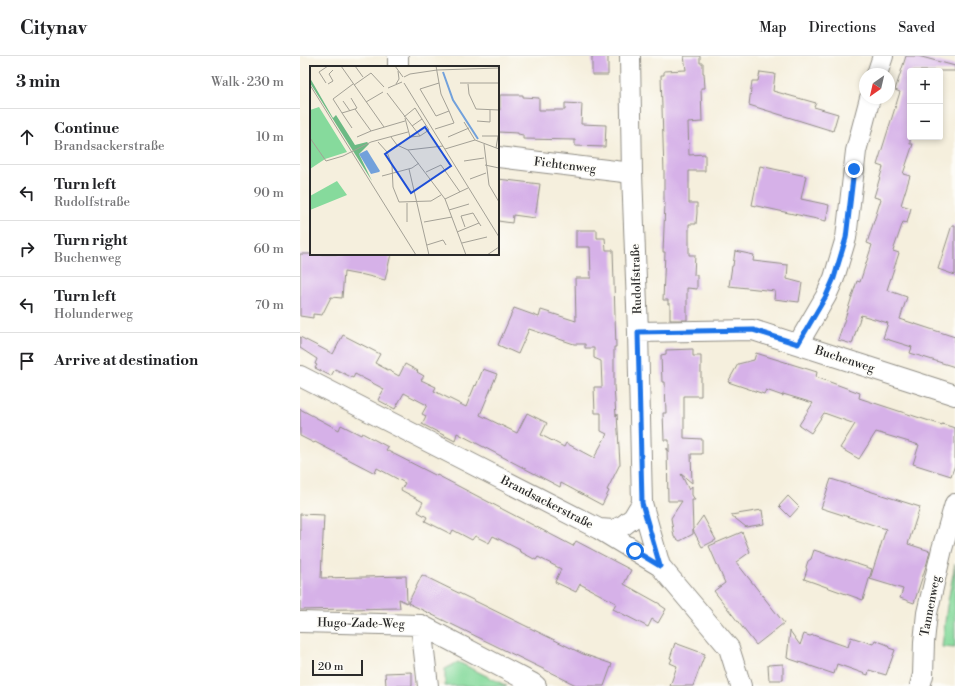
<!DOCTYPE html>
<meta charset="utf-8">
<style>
body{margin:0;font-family:"Libre Bodoni",serif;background:#f6f6f6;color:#202124}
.controls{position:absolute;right:12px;top:12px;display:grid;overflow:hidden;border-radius:4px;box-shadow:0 2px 6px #0003}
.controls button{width:36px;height:36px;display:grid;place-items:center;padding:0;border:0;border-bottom:1px solid #e0e0e0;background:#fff;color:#202124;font:20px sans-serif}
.compass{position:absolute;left:559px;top:12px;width:36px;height:36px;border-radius:50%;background:#fff;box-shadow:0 2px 6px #0003;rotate:214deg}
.scale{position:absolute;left:12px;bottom:10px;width:51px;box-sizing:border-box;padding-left:4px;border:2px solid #2b2b2b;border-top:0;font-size:11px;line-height:14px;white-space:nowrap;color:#2b2b2b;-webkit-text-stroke:3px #fdfcf7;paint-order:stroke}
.stop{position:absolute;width:12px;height:12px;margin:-9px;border:3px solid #1a73e8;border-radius:50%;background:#fff}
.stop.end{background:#1a73e8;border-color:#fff;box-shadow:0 1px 4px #0008}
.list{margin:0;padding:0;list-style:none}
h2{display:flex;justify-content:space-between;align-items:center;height:52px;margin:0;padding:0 16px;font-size:17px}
h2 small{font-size:13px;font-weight:400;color:#757577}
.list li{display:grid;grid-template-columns:26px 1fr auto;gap:12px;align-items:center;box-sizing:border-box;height:56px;padding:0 16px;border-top:1px solid #e0e0e0}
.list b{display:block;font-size:15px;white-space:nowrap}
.list p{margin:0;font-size:13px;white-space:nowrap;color:#757577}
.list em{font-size:13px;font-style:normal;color:#757577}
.icon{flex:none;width:22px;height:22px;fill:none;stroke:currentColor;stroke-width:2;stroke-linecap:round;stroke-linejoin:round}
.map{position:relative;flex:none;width:655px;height:630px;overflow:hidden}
header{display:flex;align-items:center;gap:24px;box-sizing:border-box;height:56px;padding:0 20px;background:#fff;border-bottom:1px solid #e0e0e0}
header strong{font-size:19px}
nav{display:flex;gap:22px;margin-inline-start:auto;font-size:14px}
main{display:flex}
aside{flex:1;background:#fff}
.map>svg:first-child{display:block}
</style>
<header>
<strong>Citynav</strong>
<nav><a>Map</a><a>Directions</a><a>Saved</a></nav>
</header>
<main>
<aside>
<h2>3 min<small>Walk · 230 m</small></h2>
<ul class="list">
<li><svg class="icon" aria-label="ahead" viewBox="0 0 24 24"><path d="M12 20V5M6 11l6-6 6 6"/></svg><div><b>Continue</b><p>Brandsackerstraße</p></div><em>10 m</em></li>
<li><svg class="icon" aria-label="left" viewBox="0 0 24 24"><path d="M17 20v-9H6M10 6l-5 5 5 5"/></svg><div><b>Turn left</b><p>Rudolfstraße</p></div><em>90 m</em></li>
<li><svg class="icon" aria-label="right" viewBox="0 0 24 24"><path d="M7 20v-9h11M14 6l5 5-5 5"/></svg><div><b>Turn right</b><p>Buchenweg</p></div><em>60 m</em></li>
<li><svg class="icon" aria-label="left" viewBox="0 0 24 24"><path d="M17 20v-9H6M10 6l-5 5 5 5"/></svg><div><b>Turn left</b><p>Holunderweg</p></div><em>70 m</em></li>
<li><svg class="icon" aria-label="arrive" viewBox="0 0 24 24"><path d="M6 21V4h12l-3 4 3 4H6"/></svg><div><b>Arrive at destination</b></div></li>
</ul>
</aside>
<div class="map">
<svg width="655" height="630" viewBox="0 0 655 630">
<rect width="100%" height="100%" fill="#fdfcf7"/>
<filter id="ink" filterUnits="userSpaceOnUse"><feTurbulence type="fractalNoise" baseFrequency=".025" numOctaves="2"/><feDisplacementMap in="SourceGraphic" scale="8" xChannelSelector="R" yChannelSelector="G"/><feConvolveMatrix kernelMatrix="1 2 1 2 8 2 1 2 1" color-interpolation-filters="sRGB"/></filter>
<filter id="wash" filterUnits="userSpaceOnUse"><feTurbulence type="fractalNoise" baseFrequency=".012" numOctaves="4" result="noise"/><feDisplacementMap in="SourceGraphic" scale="16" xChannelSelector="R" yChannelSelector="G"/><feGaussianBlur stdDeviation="0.9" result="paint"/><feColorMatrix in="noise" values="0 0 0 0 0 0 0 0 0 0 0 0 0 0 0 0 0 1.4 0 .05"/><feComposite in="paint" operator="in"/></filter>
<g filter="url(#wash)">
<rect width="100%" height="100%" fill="#f5efdd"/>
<path fill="#86da9c" stroke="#588264" d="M655,508V592L642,591L647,550Z
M158,606L207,630H145V613Z"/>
<g id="blocks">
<path fill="#d6b1e8" d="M292,0H308V19H292Z
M384,0H400V7H403V17H404L405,32H401L402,66L388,67L389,99L405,98V115H389V147H397V157L396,168H389V199H395L394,219H397V233L387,232V264H370V248H368V244H363L365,196H363L365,147H364V117L361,19H364V15L386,14Z
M606,0H618L655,10V15H610V88H613L603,118L610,120L601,149L611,152L607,167L603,166L593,195L599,197L587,234L607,241L600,263L655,281V311L610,297L612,291L583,282L588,267L561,259L552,288L538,284L557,225L560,226L572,189L567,187L581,143L574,141L583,111L577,109L600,36L595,34Z
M460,16L475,18L473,35L516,47L514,51L538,58L533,75L449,49L452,25H458Z
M200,39H223V41L239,42V54H265V47L282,48L281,68L306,69L305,91L275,90V84L223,83V79L218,78V77L198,76V54H200Z
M460,110L506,120L501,143L529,149L526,165L452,149Z
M198,123L240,128L235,162L213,159L212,167L198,165Z
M652,169H655V219L638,213Z
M276,174H297V182H305L306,194H313L316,291H314V330L316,360L317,358L320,408L307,434L309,435L302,449L261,427L260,431L157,377L155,385L122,368L126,360L122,358L127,349L104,337L95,353L78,344L84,333L55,318L53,322L35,313L31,320L15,312L17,309L15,308L17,303L0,292V281L33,298L43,279L80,298L75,307L99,320L105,308L118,315L117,316L124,320L121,324L136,331L134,335L166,351L175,329L176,330L183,313L197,318L180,359L217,377L227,357L247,367L241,379L264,391L266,387L294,402L307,378L301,375V357H295L294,331H302V330L301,305L294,302V292H285V288H274L229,273L218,298L198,289L214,252L239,261L241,254L276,265L275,222H291L290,191H276Z
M435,195L454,199L453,205L488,209L487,223L502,227L499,246L474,243L475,235L429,230L432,210H433Z
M0,198H91L85,224L60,218V219L44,216L42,242L31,241L22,259L13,258V262L0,260Z
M393,293V300H401V340H384V382L402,383V398H391L392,427L381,418L389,434L392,430V439L395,444H392L393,474L403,460L416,484L402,491L393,474V478L380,485L374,481L371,462L382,445H368L367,392L369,396V384H364L363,357H366L365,326H362L361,299L366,298V294Z
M456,297L517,316L516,321L560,337L559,342L617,361L642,369V368L655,372V409L651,420L613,408L619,389L576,376L559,403L540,392L555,368L524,357L511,377L499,369L513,347L483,338V340L466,334L464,338L428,326L438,308L454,304Z
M0,353L39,374L41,369L61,379L62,377L88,391L86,394L137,420V419L273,490L276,485L331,514L324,528L360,548V549L366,553L358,567L352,563L348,571L313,553L316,547L280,528L276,536L255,526L261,513L238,501L236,504L219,495L220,494L193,480L189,487L175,480L172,484L153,474L151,478L125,465L127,461L118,456L123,446L101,434L105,427L77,412L75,417L15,386L14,387L0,380Z
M531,423L620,451L608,488L630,495L627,507L614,547L600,542L603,533L570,523L586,473L521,452Z
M488,440L499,451L490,461L479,450Z
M462,454L464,468L446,471L431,459Z
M0,458L24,459L21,522L106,520L107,547L99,543L100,552L0,554Z
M442,476L450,496L436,506L484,567L456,589L414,535L425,527L409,490Z
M514,494L572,513L563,544L504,523L507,514L506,511L508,505L511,503Z
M122,519L283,598L312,608L304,630H278L108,547Z
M490,575L500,589L504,578L510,580L513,579L548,591L551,581L573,588L575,584L588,589L589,592L595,594L586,619L569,614L568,619L537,608L534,618L487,602Z
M375,587L405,598L393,630H370L377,610L370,607L372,603L370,602Z
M483,608V624H469L468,609Z
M112,616V630H86L85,617Z"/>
</g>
</g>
<g filter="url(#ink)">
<use href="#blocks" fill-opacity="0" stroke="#908d84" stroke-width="1"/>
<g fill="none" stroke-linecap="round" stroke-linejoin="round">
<g stroke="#908d84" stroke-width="22">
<path id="minor" d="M330,0L332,117L338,276L342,447L360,510
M98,11V0
M577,18L583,0
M198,101L332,117
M338,276L453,274L655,339
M498,288L526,240L534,222L546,182L556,95L570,42
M0,320L299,473L360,510L429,592L441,630
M299,473L314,474L324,469L333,462L342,447
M0,566L121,569L232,627L236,630
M121,569L128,630
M620,630L623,619L624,586L627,557L642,493L655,448"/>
</g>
<use href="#minor" stroke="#fff" stroke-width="20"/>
</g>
</g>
<g fill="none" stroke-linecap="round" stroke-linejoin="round" filter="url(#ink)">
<path stroke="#1a73e8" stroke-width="5" d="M335,495L360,510L342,447L338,276L453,274L498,288L526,240L534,222L546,182L554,113"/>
</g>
<g text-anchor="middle" stroke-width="3" stroke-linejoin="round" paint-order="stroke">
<g font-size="12" fill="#2b2b2b" stroke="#fdfcf7">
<text transform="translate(265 109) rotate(7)" y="4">Fichtenweg</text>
<text transform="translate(336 223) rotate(-92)" y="4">Rudolfstraße</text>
<text transform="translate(545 303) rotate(18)" y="4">Buchenweg</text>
<text transform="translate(247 446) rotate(27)" y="4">Brandsackerstraße</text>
<text transform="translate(630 550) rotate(-79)" y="4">Tannenweg</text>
<text transform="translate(61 567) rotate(1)" y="4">Hugo-Zade-Weg</text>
</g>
</g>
<g transform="translate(10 10)">
<rect width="189" height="189" fill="#f5efdd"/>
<path d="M9,41L37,86L15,93L0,103V44ZM27,115L37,129L0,144V130Z" fill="#86da9c"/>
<path d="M0,12L23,52L26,49L45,79L57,76L59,78L49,88L62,115L0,17Z" fill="#6cba84"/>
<path d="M57,84L70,105L69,106L61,108L49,88Z" fill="#72a1db"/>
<path fill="none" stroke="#72a1db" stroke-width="2" d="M133,6L143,34L168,73"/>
<path fill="none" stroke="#a4a196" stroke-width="1" d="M31,0L74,61M45,0L53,11M85,0L93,11M126,0L131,28L139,45L126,50L110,23L129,17M94,11L100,8L127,4L189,2M16,17L9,6L18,0M94,17L189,171M150,17H189M18,18L23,15L19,8L23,4M43,18L23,33L32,47L45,43L61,65L95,55M86,18L89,13L88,5M158,18L159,28L166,43L189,44M0,19L106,189M44,19L61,7L74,21M78,22L92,16M77,27L110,70M41,32L47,42L45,43M33,35L40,45M56,36L73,26M32,47L42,62M94,51L105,42L119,64L110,70L100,71L95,52M167,55L180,56V44M154,56L165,74M102,60L112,53M125,63L144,57L139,45M172,70H188L186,82M47,71L61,65M81,71L87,79L98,84L133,80M138,71L159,62M0,72L16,95L33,90L61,76L98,66M68,76L77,86M174,78L179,119L189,136M87,79L77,86L82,99L83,121L89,136L121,135L131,129M135,83L165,74L189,83M98,84L135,133L156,189M154,95L174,92M175,99L189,102M99,103L119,189M116,106L131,99L150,126M72,110L102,102L109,97M160,113L176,107M135,133L158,122M97,137V156M139,144L159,138M114,156L142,151M155,161L151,150L163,147L169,157M147,166L169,157L171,160M152,177L177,171M117,179L133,174L136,179M177,189L189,181"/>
<path fill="#1d4ed8" fill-opacity="0.15" stroke="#1d4ed8" stroke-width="2" d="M115,61L141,100L101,127L75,88Z"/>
<rect width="189" height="189" fill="none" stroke="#2b2b2b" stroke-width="2"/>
</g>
</svg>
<div class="controls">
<button>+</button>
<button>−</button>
</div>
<svg class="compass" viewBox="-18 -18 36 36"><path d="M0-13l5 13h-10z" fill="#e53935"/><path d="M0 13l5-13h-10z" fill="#757577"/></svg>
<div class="scale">20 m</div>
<div class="stop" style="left:335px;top:495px"></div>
<div class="stop end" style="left:554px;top:113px"></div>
</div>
</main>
